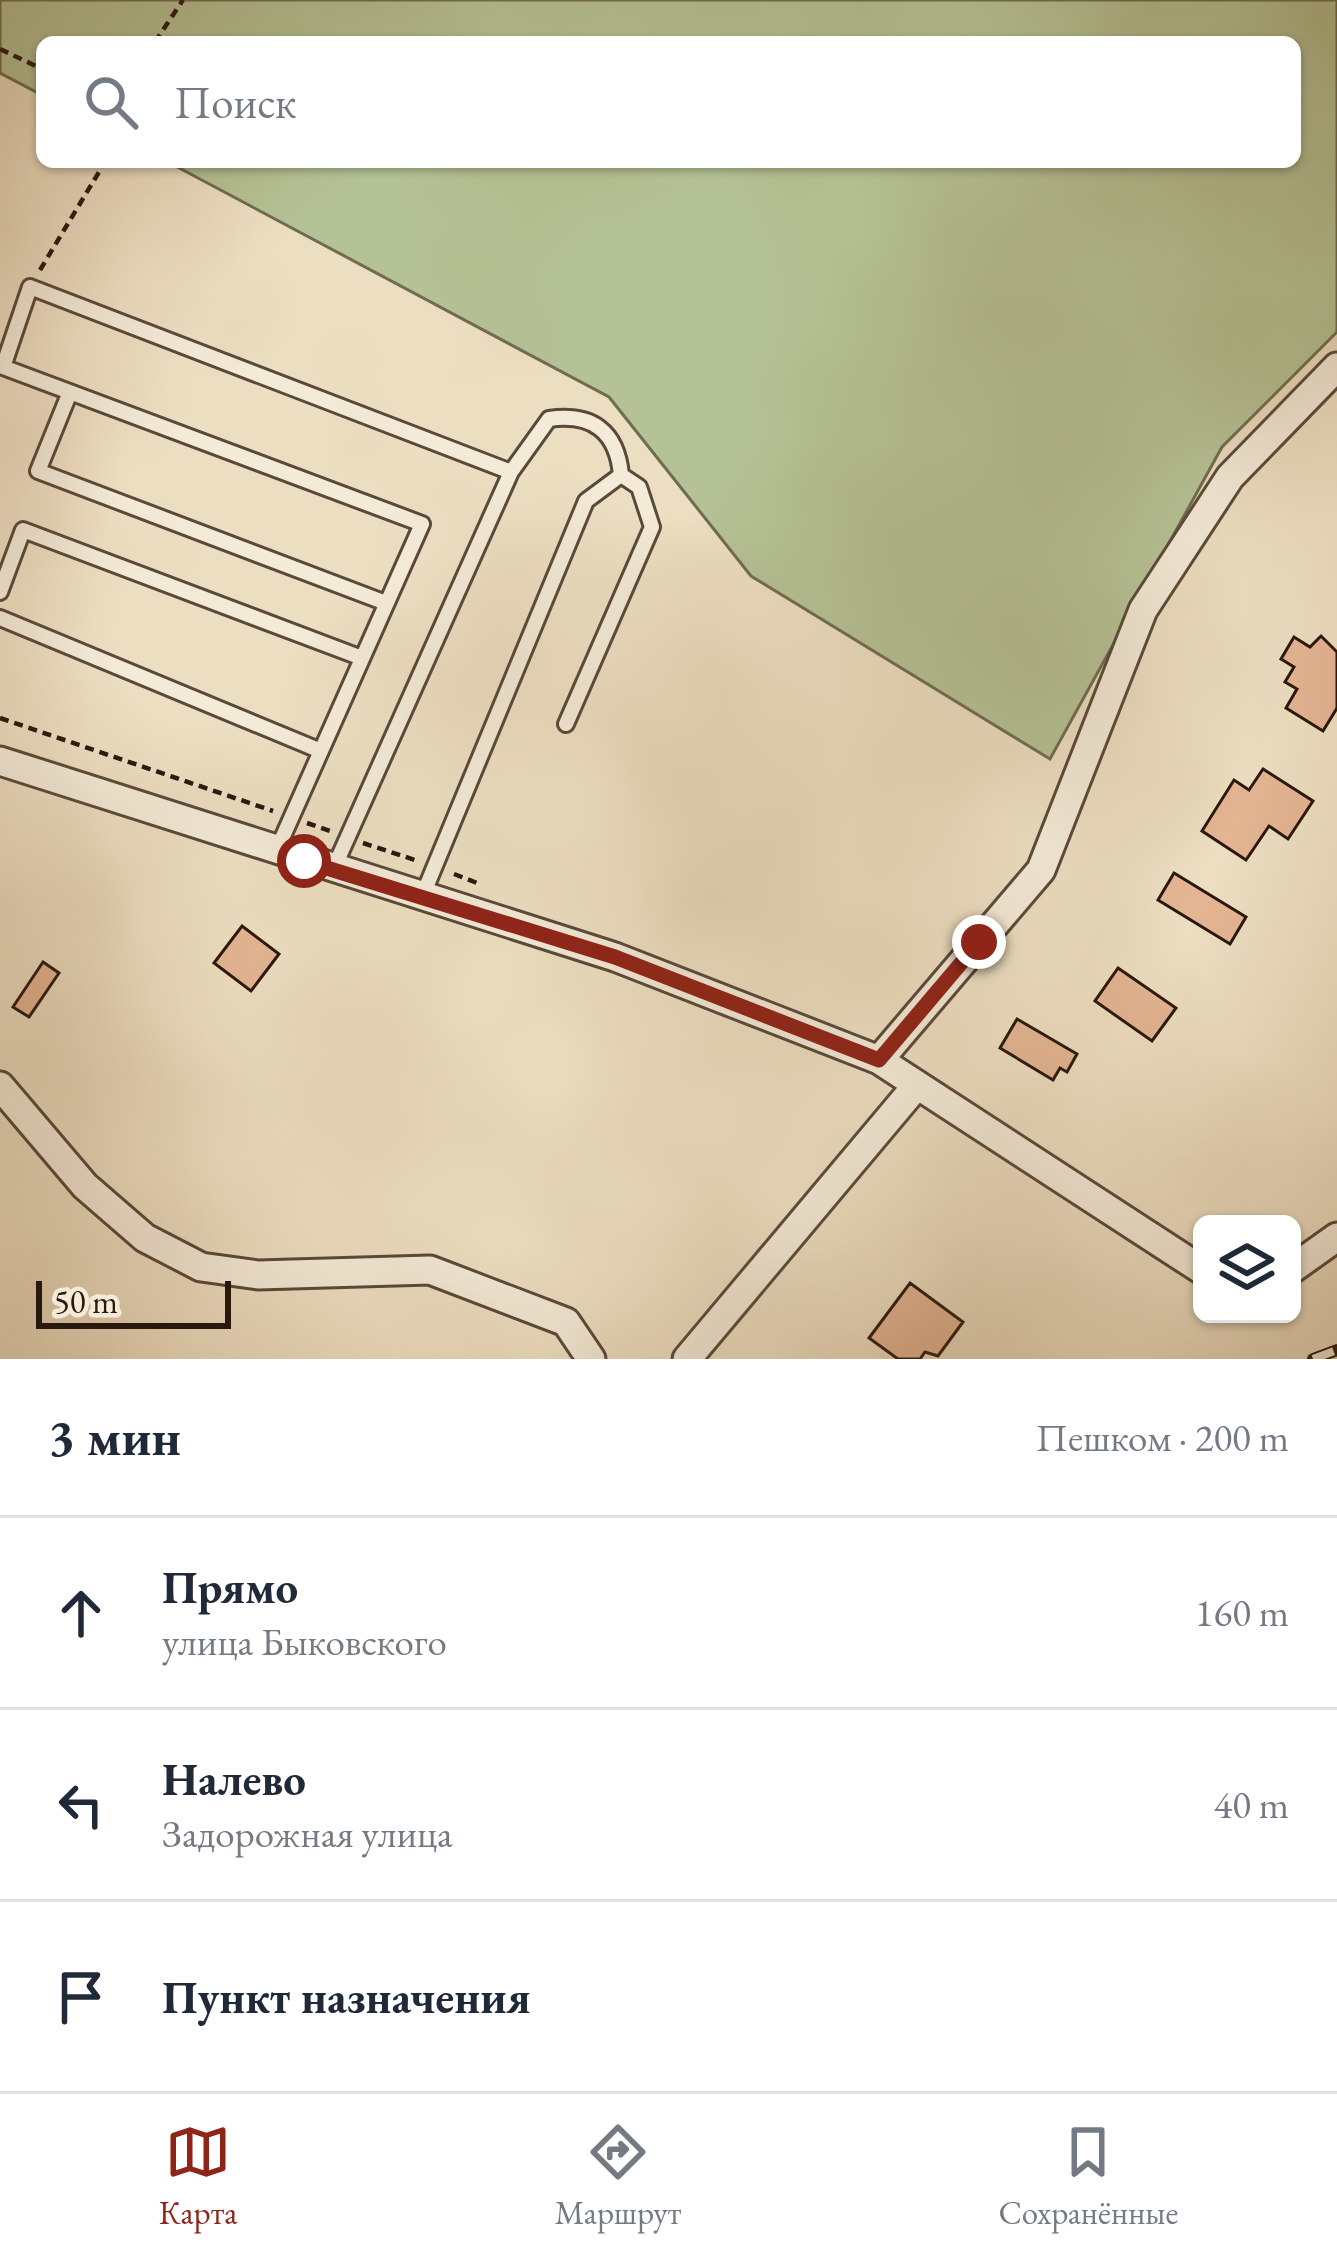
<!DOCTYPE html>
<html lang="ru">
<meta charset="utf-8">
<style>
body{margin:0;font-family:"EB Garamond",serif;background:#f6f6f7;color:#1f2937}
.controls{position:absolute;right:36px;bottom:36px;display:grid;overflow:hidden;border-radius:18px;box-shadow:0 3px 9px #0004}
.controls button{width:108px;height:108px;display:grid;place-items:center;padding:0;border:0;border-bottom:3px solid #e0e1e3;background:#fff;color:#1f2937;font:60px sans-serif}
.scale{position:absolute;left:36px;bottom:30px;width:195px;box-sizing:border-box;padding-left:12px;border:6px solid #2a170d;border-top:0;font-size:33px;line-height:42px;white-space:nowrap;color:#2a170d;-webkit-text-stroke:9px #f3ead7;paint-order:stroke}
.stop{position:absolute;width:36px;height:36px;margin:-27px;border:9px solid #8f2418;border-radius:50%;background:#fff}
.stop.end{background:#8f2418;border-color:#fff;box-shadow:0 3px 12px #0008}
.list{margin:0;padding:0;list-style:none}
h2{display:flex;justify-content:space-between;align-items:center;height:156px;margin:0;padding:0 48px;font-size:51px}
h2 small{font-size:39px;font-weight:400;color:#747a83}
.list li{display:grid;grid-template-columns:78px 1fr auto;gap:36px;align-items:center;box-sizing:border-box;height:192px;padding:0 48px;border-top:3px solid #e0e1e3}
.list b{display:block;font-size:45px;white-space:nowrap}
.list p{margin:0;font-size:39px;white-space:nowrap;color:#747a83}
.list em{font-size:39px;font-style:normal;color:#747a83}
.icon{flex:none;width:66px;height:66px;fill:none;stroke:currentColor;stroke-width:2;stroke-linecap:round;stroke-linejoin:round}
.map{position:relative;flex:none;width:1337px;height:1359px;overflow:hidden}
.search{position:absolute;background:#fff;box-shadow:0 3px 9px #0004;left:36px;right:36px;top:36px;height:132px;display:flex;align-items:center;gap:30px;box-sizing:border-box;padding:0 42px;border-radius:18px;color:#747a83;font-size:45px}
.sheet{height:732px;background:#fff}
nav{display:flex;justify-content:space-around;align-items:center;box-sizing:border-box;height:168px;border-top:3px solid #e0e1e3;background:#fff;font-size:33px;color:#747a83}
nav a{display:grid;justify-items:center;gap:6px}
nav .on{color:#8f2418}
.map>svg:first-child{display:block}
</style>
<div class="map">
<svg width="1337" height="1359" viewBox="0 0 1337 1359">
<rect width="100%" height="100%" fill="#ecdec1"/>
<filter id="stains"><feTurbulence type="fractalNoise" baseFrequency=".00167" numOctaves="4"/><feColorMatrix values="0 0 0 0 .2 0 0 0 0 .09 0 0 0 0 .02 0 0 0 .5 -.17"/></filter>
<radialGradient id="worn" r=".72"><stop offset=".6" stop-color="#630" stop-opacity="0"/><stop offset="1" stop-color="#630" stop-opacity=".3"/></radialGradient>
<path fill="#b5c295" stroke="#706c51" stroke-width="3" d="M0,0H1337V332L1222,447L1050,759L751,576L609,397L168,162H1295V42H42V95L0,73Z"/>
<path fill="#e3b593" stroke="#2a170d" stroke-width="3" d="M1321,636L1337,652V708L1323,731L1286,708L1297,689L1285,682L1294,667L1281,659L1294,637L1310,647Z
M1263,769L1313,801L1288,839L1269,826L1246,860L1202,831L1234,780L1249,790Z
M1174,873L1246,917L1230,944L1158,900Z
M242,926L279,954L251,991L214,963Z
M43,962L59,973L29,1017L13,1007Z
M1118,968L1176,1008L1152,1041L1095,1001Z
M1017,1019L1077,1054L1067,1072L1060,1068L1053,1080L1000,1048Z
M910,1283L963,1322L938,1356L925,1352L920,1359H898L869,1338Z"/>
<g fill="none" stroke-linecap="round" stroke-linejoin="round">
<g stroke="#5a493a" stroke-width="20">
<path id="lane" d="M70,392L38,471L386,603
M511,472L549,419C592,413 617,431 621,475
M0,592L23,530L362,658
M0,618L321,751
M276,852L422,524L3,367L30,287L511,472L333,870
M422,897L586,501L621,475L639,487L652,527L566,724"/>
</g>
<g stroke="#5a493a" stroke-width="33">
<path id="street" d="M0,761L615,957L879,1060L1202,1270
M879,1060L1041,870L1143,610L1230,477L1337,367
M0,1086L85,1186L145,1238L201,1267L258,1275L430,1270L566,1322L591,1359
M1292,1269L1337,1237
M687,1359L917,1085"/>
</g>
<path stroke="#2a170d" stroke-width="4.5" stroke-dasharray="9 6" stroke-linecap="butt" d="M155,42L183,0
M0,49L42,69
M40,270L105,162
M0,718L273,811
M307,823L330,831
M363,843L415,860
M454,874L477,883"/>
<use href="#lane" stroke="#f3ead7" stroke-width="14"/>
<use href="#street" stroke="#f3ead7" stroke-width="27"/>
<g stroke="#2a170d" stroke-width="12">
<path id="rail" d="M1313,1359L1337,1350"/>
</g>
<use href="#rail" stroke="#f3ead7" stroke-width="8" stroke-dasharray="22" stroke-linecap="butt"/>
</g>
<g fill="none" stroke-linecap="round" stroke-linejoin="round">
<path stroke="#8f2418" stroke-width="15" d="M304,861L615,957L879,1060L979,942"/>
</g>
<rect width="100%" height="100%" filter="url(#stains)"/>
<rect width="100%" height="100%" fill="url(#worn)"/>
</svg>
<div class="controls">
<button><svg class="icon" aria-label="layers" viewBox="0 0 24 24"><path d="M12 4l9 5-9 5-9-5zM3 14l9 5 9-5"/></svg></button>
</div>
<div class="scale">50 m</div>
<div class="stop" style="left:304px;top:861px"></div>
<div class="stop end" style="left:979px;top:942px"></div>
<div class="search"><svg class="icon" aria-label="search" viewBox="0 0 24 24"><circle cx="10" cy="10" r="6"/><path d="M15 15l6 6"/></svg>Поиск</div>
</div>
<section class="sheet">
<h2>3 мин<small>Пешком · 200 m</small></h2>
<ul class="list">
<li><svg class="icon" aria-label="ahead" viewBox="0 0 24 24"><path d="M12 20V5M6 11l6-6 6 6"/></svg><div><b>Прямо</b><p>улица Быковского</p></div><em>160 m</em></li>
<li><svg class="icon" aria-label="left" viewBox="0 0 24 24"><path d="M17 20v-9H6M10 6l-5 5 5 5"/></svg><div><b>Налево</b><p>Задорожная улица</p></div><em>40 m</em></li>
<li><svg class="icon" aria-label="arrive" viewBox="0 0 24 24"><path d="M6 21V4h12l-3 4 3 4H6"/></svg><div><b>Пункт назначения</b></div></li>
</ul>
</section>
<nav>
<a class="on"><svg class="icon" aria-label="map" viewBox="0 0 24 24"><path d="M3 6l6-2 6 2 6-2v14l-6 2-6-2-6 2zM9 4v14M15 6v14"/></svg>Карта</a>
<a><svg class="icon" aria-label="directions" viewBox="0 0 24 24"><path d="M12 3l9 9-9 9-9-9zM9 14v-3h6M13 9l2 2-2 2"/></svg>Маршрут</a>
<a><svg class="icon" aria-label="saved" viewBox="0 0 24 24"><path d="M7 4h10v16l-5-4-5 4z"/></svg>Сохранённые</a>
</nav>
